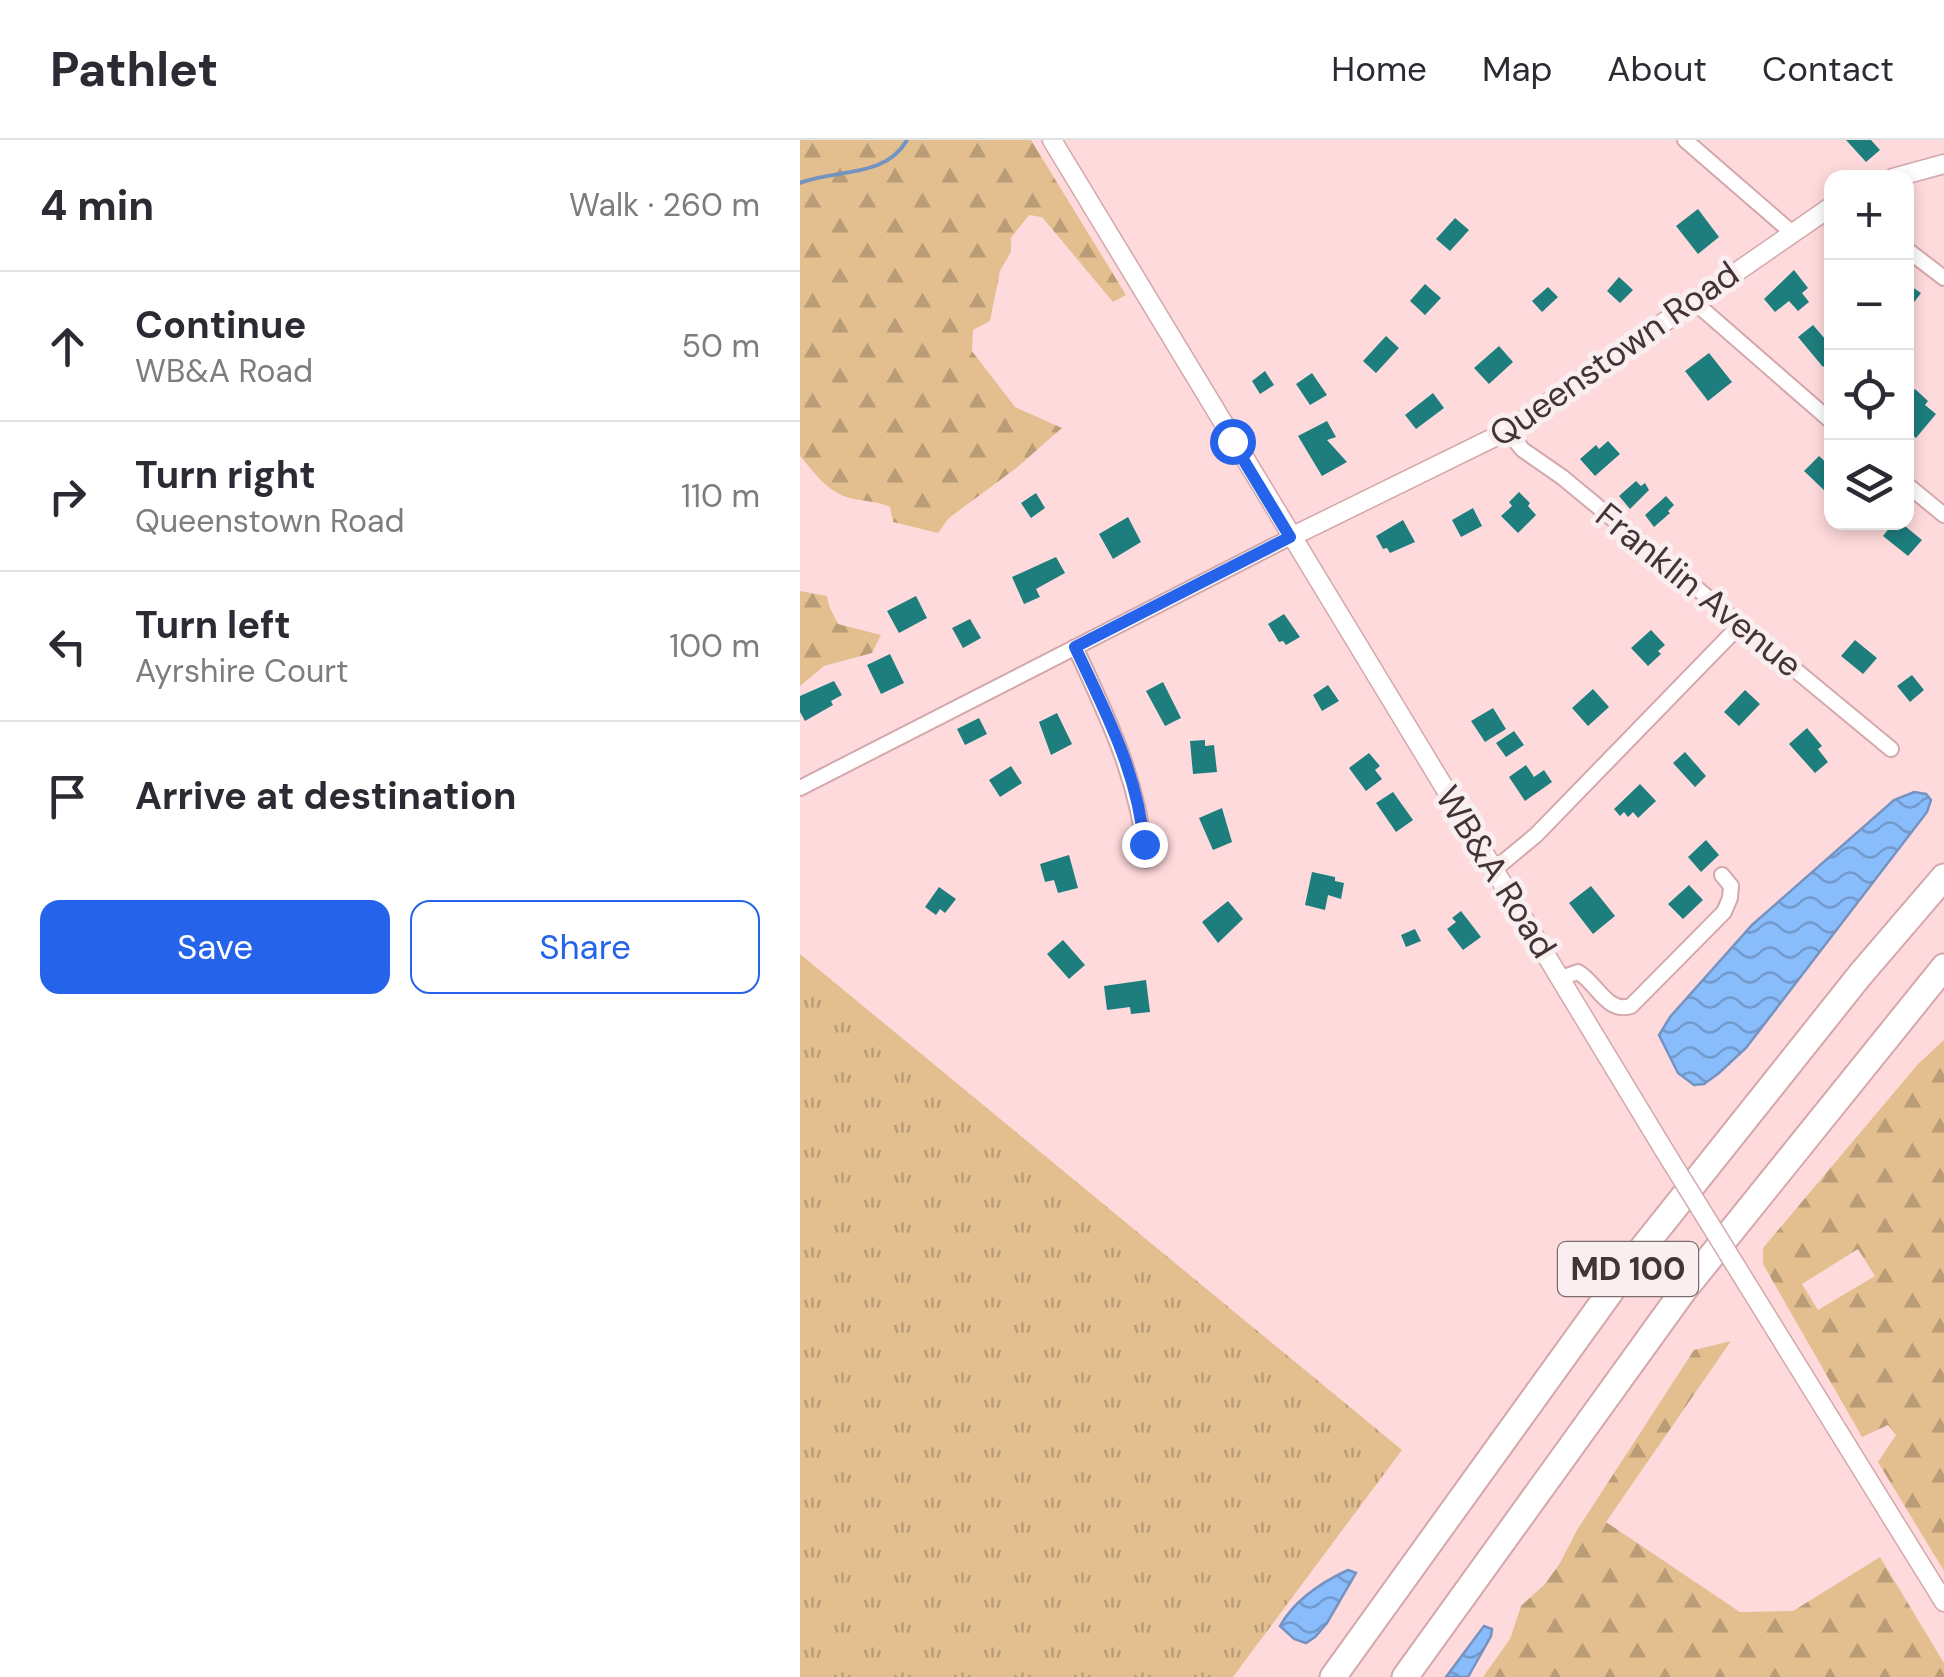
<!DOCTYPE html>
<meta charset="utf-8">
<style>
body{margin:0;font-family:"DM Sans",sans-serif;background:#f7f7f7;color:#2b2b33}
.controls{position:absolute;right:30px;top:30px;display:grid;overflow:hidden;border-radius:20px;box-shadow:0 5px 15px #0003}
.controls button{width:90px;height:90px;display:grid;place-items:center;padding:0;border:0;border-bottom:2px solid #e1e1e2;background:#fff;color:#2b2b33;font:50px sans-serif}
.stop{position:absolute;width:30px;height:30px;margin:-22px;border:8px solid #2563eb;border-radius:50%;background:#fff}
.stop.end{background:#2563eb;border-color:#fff;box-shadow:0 2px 10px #0008}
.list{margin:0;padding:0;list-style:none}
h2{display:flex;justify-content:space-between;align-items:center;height:130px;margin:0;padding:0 40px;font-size:42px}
h2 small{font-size:32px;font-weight:400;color:#7c7c81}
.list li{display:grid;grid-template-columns:65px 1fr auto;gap:30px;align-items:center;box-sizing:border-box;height:150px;padding:0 40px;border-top:2px solid #e1e1e2}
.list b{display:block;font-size:38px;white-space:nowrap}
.list p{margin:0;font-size:32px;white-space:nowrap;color:#7c7c81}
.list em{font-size:32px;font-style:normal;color:#7c7c81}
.actions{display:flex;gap:20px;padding:30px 40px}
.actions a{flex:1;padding:22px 0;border:2px solid #2563eb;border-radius:20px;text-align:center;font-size:35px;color:#2563eb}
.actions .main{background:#2563eb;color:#fff}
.icon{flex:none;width:55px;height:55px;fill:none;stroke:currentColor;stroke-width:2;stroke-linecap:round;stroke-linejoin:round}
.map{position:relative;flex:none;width:1144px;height:1537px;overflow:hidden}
header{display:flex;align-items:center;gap:60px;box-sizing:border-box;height:140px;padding:0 50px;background:#fff;border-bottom:2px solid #e1e1e2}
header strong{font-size:48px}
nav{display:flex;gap:55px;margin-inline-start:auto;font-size:35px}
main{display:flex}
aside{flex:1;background:#fff}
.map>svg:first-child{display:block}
</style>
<header>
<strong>Pathlet</strong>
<nav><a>Home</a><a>Map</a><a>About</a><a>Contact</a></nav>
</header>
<main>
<aside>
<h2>4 min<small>Walk · 260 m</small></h2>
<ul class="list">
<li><svg class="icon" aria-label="ahead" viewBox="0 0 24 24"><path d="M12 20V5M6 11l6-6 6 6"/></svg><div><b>Continue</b><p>WB&amp;A Road</p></div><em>50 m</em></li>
<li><svg class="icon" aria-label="right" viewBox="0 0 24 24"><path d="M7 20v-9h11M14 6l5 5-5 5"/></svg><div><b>Turn right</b><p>Queenstown Road</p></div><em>110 m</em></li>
<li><svg class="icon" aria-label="left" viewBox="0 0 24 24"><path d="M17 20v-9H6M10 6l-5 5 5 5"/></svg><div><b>Turn left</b><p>Ayrshire Court</p></div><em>100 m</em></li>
<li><svg class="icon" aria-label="arrive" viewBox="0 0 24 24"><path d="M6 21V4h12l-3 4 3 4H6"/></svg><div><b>Arrive at destination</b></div></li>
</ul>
<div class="actions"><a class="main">Save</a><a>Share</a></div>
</aside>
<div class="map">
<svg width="1144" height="1537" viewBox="0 0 1144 1537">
<defs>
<pattern id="forest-firs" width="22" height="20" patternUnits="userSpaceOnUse" patternTransform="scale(2.5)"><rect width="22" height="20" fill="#e3bf90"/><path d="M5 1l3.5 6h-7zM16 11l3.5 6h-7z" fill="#ba9c76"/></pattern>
<pattern id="park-tufts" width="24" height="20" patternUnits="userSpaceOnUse" patternTransform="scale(2.5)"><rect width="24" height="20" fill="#e3bf90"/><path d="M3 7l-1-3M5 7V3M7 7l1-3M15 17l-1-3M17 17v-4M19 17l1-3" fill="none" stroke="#ba9c76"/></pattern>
<pattern id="water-waves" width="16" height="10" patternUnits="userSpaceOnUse" patternTransform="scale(2.5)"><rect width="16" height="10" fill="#89bcfb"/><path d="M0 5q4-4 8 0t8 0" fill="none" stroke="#729acc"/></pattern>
</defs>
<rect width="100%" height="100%" fill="#ffdadc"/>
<path fill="url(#forest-firs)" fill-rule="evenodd" d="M0,0H231L326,155L313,162L242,77L229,75L211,98V112L200,131L190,181L173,190L172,211L215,267L262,288L215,329L149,378L138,393L93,382L90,367C75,360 64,362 50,358C27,352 15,333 0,316Z
M0,451L27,456L29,466L38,484L81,495L72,513L24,526L0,546Z
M1144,900V1431L1078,1322L1096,1295L1088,1285L1062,1297L963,1124V1108L1118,924ZM1058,1109L1075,1136L1018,1170L1002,1144Z
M931,1201L806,1382L940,1472L993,1471L1080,1417L1144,1523V1537H683L710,1499L721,1466L745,1444L760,1423L777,1390L894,1210Z"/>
<path fill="url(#park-tufts)" d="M0,814L602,1310L433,1537H0Z"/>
<path fill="url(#water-waves)" stroke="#7593c0" stroke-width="2.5" d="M1114,652L1126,654L1131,660L1127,672L946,908L919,933L904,944L894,945L878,933L859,895L870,877L952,785L1094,660Z
M548,1430L556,1433L527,1483L515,1497L506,1503L494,1499L480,1486C494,1461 522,1442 548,1430Z
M684,1486L692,1489L691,1496L668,1537H646Z"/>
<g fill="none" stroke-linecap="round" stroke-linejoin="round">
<path stroke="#7593c0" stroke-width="4" d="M0,43C35,29 86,38 107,0"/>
</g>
<path fill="#1d7e7d" d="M1046,0H1071L1080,10L1066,22Z
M898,69L919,97L898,114L876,86Z
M655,78L669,90L650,111L636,99Z
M994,130L1008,148L1002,153L1009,162L998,171L989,161L975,172L964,159Z
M819,137L833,150L820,163L807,151Z
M1106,143L1121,153L1109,169L1106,167Z
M625,144L641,158L625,175L610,161Z
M748,147L758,157L742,172L732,161Z
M1013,185L1032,207V219L1023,227L998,197Z
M586,196L599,208L576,233L563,221Z
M699,206L713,222L689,244L674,228Z
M909,213L932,242L908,261L885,231Z
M465,231L474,245L460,254L452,241Z
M512,233L527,255L510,265L496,244Z
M1115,249L1128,261L1125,265L1136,274L1116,298L1106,290V251L1110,254Z
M633,253L644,268L616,289L605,275Z
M527,281L536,297L527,300L547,322L522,336L498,296Z
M808,301L820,314L795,336L780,319L796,305L799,309Z
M1019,316L1032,328V348L1027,353L1004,331Z
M836,341L841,346L845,343L849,350L830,369L819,356Z
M719,352L730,363L728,366L736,375L718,393L701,376L712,366L709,362Z
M236,353L245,368L231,378L221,363Z
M866,356L874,365L868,371L870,373L854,387L845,375Z
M673,368L682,386L661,397L652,380Z
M328,377L341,402L313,419L299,394Z
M603,380L615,402L590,413L587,408L583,409L576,396Z
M1094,382H1100L1122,400L1108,416L1083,396Z
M256,417L265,433L236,449L240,457L224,464L212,437Z
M116,456L127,478L99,493L87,471Z
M484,474L500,497L486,505L483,501L479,502L468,484Z
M170,479L181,498L163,508L152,488Z
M851,490L865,505L858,511L861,514L848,526L831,508Z
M1055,500L1077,518L1063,534L1041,516Z
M90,514L104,543L81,554L67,525Z
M1112,535L1124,550L1110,562L1097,546Z
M34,541L42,555L31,561L33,565L5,581L0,572V556Z
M363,542L381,578L365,586L346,551Z
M528,545L539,561L522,571L513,555Z
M793,549L809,567L788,586L772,568Z
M945,550L960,564L939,586L924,572Z
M693,568L706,589L685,602L671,581Z
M257,573L272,604L251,615L239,582Z
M179,578L187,594L165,605L157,589Z
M1007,588L1022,606L1018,609L1028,622L1015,633L989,604Z
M714,591L724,605L706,617L696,603Z
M405,600V606L414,605L417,632L393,634L390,601Z
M885,612L906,636L895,647L873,623Z
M569,613L580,626L575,630L582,639L566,651L549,628Z
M726,625L734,637L744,630L752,642L725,661L709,637Z
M211,626L222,643L200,657L189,640Z
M840,644L856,661L838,678L833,672L828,677L824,672L820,676L814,669Z
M593,652L613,680L596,692L576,663Z
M422,668L432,702L413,710L399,678Z
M906,700L919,715L901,732L888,717Z
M269,715L278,748L258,753L254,740L245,742L240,724Z
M512,732L535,737V741L544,743L541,759L528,755L525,770L505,765Z
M889,745L903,760L883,779L868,764Z
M791,746L815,776L793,794L769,763Z
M139,747L156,759L145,773L140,769L136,775L125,767Z
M428,761L443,779L418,803L402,782Z
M661,771L681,797L663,810L647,789L656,782L652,778Z
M615,789L621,801L606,807L601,795Z
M263,800L285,825L269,839L247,814Z
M346,840L350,872L331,874L330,867L307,870L304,846Z"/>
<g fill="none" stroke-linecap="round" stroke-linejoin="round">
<g stroke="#d4a8ab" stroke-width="18">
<path id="minor" d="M885,0L990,91
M1106,109L1144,138
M892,160L1032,282
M707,291L723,310L762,337L1091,609
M1106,344L1144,375
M275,507C309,580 338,639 346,720
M0,648L491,397
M695,729L736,695L941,484
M761,838L778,832C796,842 807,874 831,866L924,772L930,758L931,746L922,735"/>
</g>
<g stroke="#d4a8ab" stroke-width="21">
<path id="tertiary" d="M252,0L864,1010
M1093,38L1144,24
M491,397L707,291L1032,66
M947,1144L1144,1462"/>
</g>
<g stroke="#d4a8ab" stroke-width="29">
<path id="motorway" d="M533,1537L837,1115L1060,835L1144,737
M605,1537L884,1150L1144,827"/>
</g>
<use href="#minor" stroke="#fff" stroke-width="14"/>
<use href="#tertiary" stroke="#fff" stroke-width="18"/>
<use href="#motorway" stroke="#fff" stroke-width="25"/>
<g stroke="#d4a8ab" stroke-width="21" stroke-linecap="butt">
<path id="tertiary-bridge" d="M864,1010L947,1144"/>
</g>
<use href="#tertiary-bridge" stroke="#fff" stroke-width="18"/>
</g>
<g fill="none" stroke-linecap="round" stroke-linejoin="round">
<path stroke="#2563eb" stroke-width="12" d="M344,704C338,633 305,571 275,507L490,397L432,301"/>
</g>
<g text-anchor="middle" stroke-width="10" stroke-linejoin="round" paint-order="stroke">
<rect fill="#f9eff0" stroke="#7b6c6d" stroke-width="2.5" x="758" y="1102" width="140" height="54" rx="8"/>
<g font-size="32" font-weight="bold" fill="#453435">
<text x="828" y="1140">MD 100</text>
</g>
<g font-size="35" fill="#453435" stroke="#f9eff0">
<text transform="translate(814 214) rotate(-35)" y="12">Queenstown Road</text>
<text transform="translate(899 450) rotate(39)" y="12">Franklin Avenue</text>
<text transform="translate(696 732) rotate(58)" y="12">WB&amp;A Road</text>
</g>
</g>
</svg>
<div class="controls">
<button>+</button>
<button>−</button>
<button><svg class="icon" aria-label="locate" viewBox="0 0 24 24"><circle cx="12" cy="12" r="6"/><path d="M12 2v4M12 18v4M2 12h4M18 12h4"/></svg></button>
<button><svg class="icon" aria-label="layers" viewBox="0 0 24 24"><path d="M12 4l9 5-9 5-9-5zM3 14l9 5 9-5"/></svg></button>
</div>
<div class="stop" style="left:432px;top:301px"></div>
<div class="stop end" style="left:344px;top:704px"></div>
</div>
</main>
